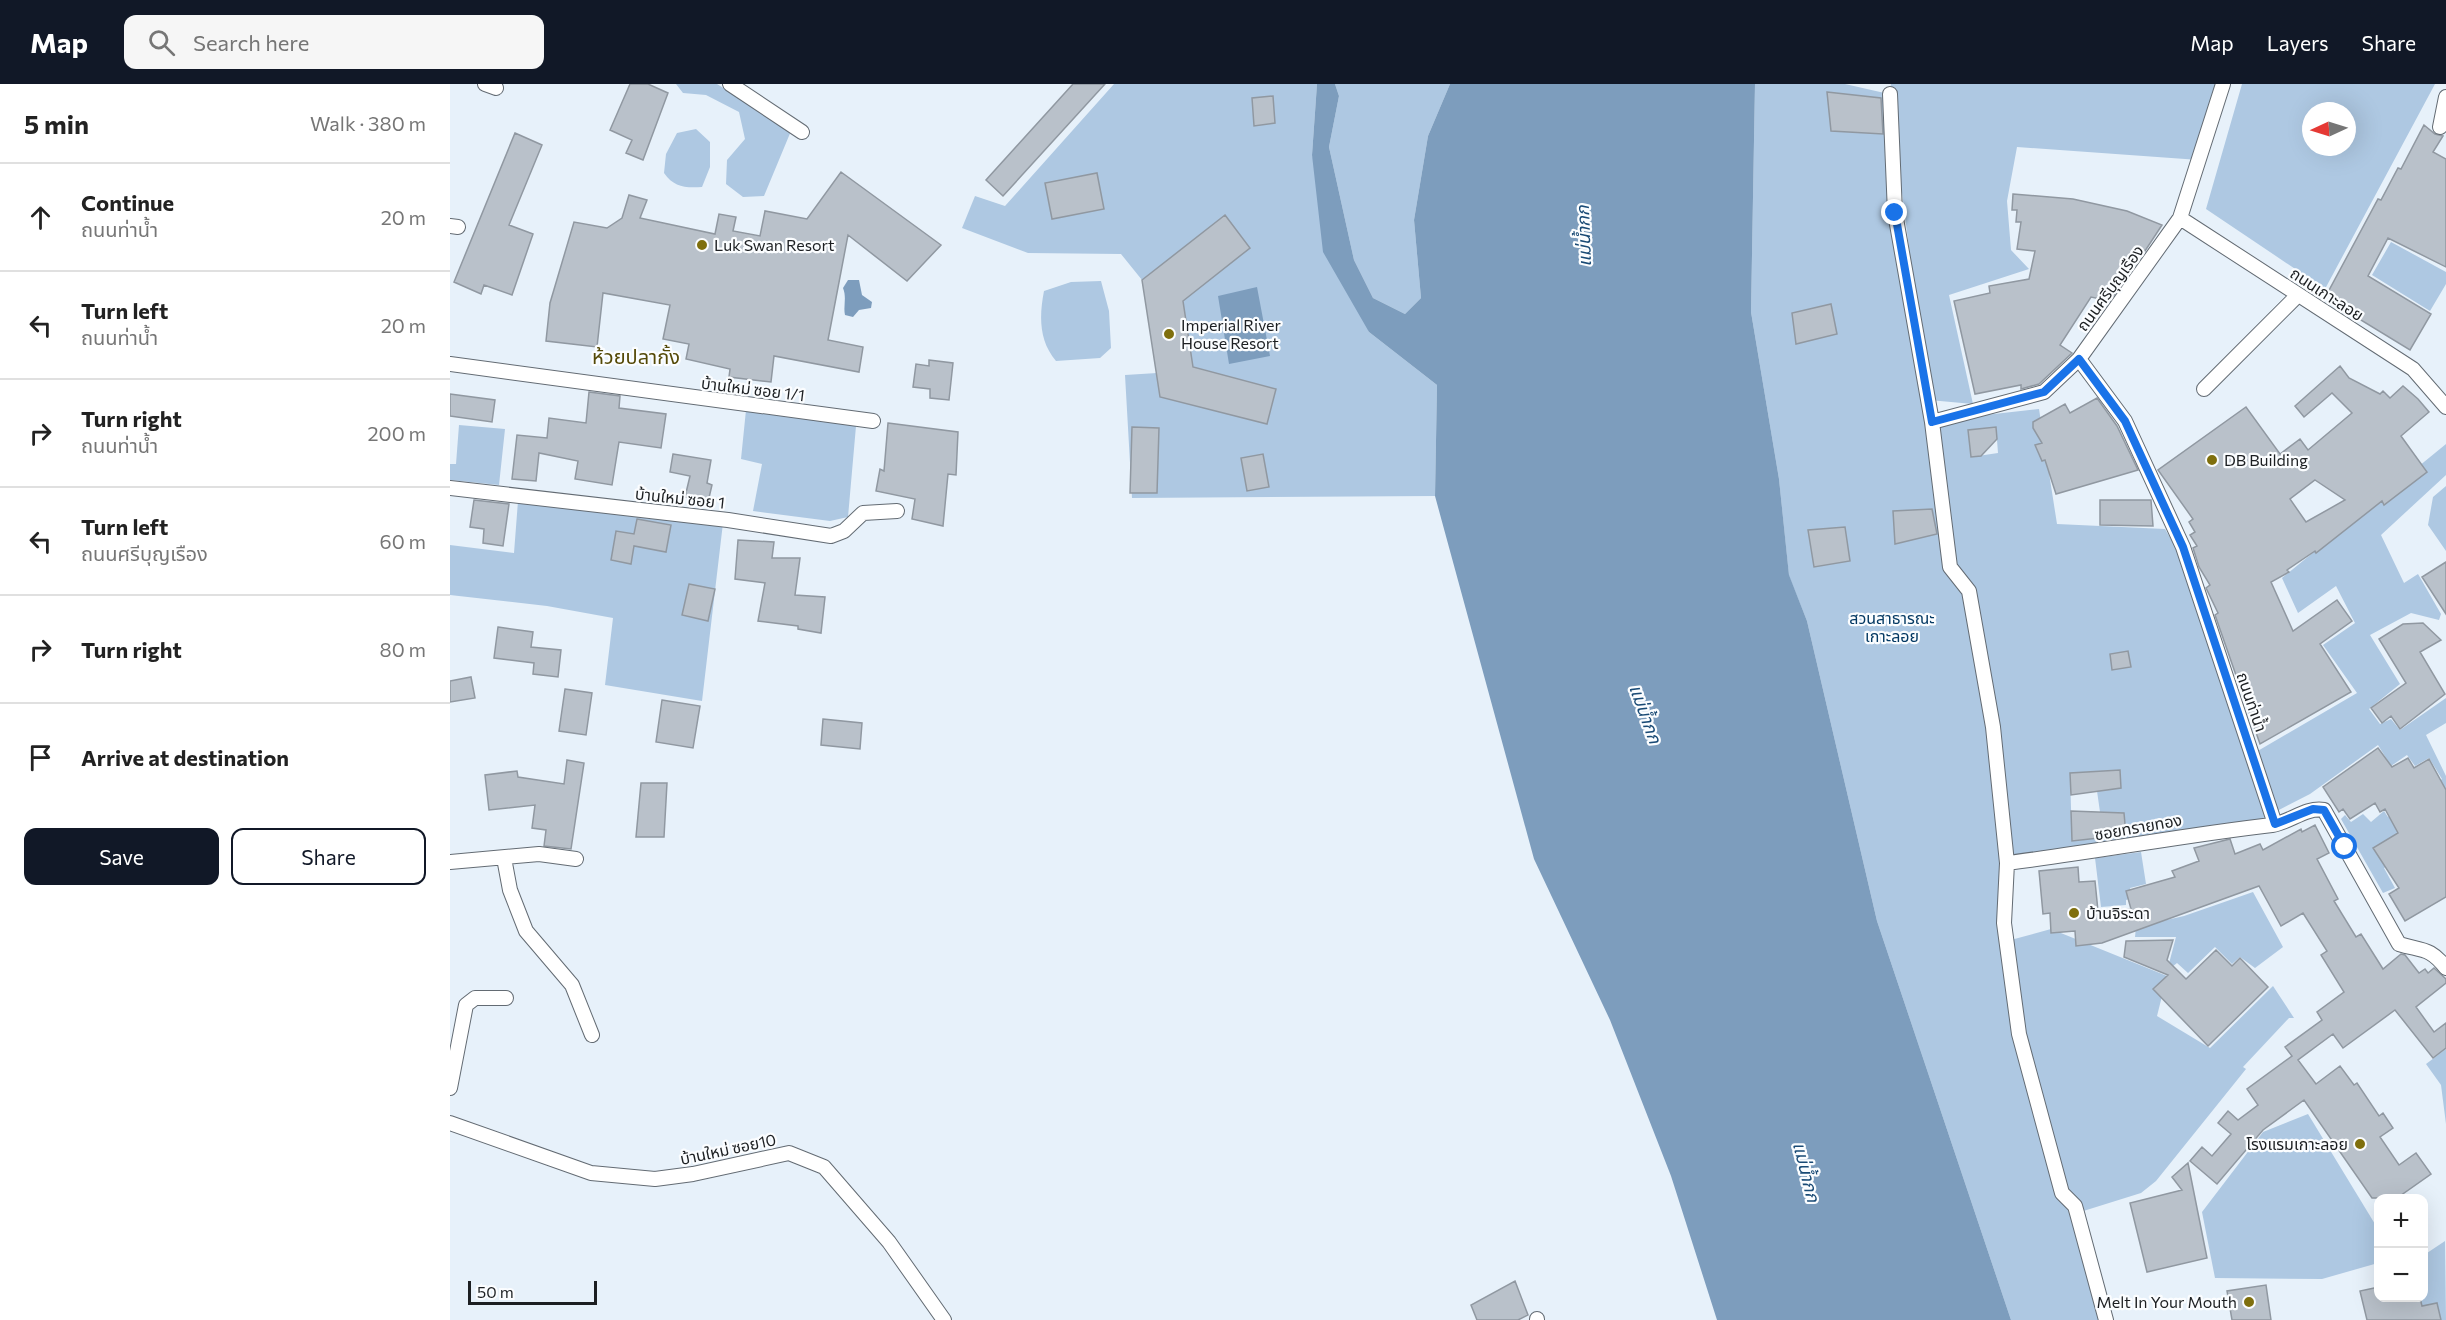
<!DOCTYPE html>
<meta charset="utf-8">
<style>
body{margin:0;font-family:Commissioner,"Noto Sans Thai",sans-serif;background:#f6f6f6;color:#222}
.controls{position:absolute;right:18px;bottom:18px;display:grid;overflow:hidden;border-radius:12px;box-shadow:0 6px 24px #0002}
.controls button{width:54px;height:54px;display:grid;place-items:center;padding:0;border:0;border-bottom:2px solid #e0e0e0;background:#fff;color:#222;font:30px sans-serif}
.compass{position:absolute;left:1852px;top:18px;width:54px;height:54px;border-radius:50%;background:#fff;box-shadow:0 6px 24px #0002;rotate:266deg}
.scale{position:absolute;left:18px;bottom:15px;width:129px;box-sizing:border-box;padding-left:6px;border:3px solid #1c1f22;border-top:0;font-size:16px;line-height:21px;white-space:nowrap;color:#1c1f22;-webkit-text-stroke:4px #fbfdff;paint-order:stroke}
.stop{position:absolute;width:18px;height:18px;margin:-14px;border:4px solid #1a73e8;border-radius:50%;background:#fff}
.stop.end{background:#1a73e8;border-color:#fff;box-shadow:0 2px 6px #0008}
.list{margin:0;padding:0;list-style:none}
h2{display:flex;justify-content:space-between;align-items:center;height:78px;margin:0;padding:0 24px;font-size:26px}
h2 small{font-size:20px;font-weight:400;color:#767676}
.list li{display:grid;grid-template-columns:39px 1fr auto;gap:18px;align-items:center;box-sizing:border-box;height:108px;padding:0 24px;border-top:2px solid #e0e0e0}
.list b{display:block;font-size:22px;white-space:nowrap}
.list p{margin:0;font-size:20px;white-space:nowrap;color:#767676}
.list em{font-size:20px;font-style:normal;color:#767676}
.actions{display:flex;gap:12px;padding:18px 24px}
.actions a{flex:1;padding:14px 0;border:2px solid #111827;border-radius:12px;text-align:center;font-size:21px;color:#111827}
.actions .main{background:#111827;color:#fff}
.icon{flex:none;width:33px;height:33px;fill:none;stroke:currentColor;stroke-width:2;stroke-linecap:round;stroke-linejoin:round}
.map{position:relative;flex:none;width:1996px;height:1236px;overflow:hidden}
header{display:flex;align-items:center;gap:36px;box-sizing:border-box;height:84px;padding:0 30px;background:#111827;color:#fff}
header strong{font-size:28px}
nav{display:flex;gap:33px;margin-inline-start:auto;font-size:21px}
.search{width:420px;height:54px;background:#f6f6f6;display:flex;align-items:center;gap:15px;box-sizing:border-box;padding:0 21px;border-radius:12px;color:#767676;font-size:22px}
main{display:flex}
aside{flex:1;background:#fff}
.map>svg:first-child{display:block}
</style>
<header>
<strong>Map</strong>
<div class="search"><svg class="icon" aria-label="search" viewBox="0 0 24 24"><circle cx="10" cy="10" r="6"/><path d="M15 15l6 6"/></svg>Search here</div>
<nav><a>Map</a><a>Layers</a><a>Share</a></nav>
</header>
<main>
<aside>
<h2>5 min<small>Walk · 380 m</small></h2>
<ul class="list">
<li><svg class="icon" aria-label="ahead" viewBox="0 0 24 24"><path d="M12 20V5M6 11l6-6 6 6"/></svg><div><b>Continue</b><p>ถนนท่าน้ำ</p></div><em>20 m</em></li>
<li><svg class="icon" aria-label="left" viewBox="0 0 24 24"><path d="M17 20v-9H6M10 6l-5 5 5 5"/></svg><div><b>Turn left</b><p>ถนนท่าน้ำ</p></div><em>20 m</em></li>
<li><svg class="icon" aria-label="right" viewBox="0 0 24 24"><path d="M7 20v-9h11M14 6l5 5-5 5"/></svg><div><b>Turn right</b><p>ถนนท่าน้ำ</p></div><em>200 m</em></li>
<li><svg class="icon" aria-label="left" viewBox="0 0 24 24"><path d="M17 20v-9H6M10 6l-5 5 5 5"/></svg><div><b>Turn left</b><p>ถนนศรีบุญเรือง</p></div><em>60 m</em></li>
<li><svg class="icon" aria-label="right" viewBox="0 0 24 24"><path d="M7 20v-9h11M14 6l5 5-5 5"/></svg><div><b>Turn right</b></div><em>80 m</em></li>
<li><svg class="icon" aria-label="arrive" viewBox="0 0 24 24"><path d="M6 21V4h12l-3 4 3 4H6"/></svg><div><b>Arrive at destination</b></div></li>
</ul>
<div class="actions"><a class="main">Save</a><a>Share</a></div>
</aside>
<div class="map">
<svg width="1996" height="1236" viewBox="0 0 1996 1236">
<rect width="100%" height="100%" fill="#e7f1fa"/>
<path fill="#aec8e2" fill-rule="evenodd" d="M226,0H267L341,47L314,112L293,113L276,100L277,76L295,55L289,28L256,11L233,9Z
M664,0H867L862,71L919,248L987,301L985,412L682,414L675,291L707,289L692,196L671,170L578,169L512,144L525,112L555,122Z
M885,0H1000L978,52L964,136L971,214L955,230L923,214L904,176L879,63L889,12Z
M1305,0H1395L1439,10L1441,0H1773L1749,76L1567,63L1557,117L1561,166L1579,185L1499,211L1523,320L1479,316L1482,337L1589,325L1607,440L1715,445L1741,489L1825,740L1557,779V857L1601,845L1717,892L1707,932L1760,964L1823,902L1844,934H1839L1793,983L1796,985L1706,1097L1691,1109L1627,1129L1656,1236H1561L1427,837L1357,537L1339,492L1329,395L1301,228ZM1441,22L1476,298L1445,129ZM1546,343L1548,369L1521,373L1518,346ZM1670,687L1671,704L1647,707L1650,728L1674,729L1676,751L1622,757L1620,690Z
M1792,0H1985L1875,205L1756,125ZM1861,27H1897V63H1861Z
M246,45L260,58V83L252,103C234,104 224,103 214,89L216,70L227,49Z
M1941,158L1996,188V200L1980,227L1922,191Z
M651,197L659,227L661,264L650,274L606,277C589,257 589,233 594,207L621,198Z
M296,326L406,342L398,433L380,437L303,427L312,380L291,375Z
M9,341L55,345L49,401L0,396V380H6Z
M1996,360V391L1931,451L1954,499L1968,490L1991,530L1989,536L1961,529L1920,551L1950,600L1919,625L1930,640L1941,635L1950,646L1996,614V639L1976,651L1996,692V706L1987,708L1983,702L1992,695L1979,674L1965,682L1957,671L1941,682L1928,661L1860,710L1825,728L1806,668L1907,609L1873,561L1905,539L1886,502L1848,529L1832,494Z
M1996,402V467L1978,441L1983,413Z
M68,417L273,439L252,617L155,601L163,534L97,522L0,511V461L64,469Z
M1968,717L1983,753L1934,784L1945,804L1933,809L1891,735L1895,731L1901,738L1913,730L1921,738L1934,727L1938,733Z
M1691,768L1696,800L1680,804L1683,814L1676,816V821L1651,823L1645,774Z
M1803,808L1833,863L1805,884L1790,873L1782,880L1765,863L1738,889L1727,879L1717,887L1726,853H1685L1686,843L1734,832Z
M1996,965V1040L1991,1001L1976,980Z
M1858,1030L1928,1145V1179L1872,1195L1765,1194L1752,1128L1813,1048Z
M1995,1157L1996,1236H1942L1937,1214H1974V1171Z"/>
<path fill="#7d9dbd" d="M867,0H885L889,12L879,63L904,176L923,214L955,230L971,214L964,136L978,52L1000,0H1305L1301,228L1329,395L1339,491L1357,537L1427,837L1561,1236H1267L1221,1092L1160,936L1084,775L985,412L987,301L919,248L873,168L862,71Z
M398,196H409L412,211L422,218L421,224L409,226L403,233L395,231C393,222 397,214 393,204Z
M807,203L820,272L779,280L768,212Z"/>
<path fill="#b9c1ca" stroke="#9098a1" stroke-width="1.5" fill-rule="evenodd" d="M180,0H198L218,9L193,76L176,69L182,56L160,46Z
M623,0H655L553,112L536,96Z
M1377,8L1431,14L1433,50L1381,47Z
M823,12L825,39L804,42L802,14Z
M1974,41L1985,50L1993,52L1983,68L1996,75V183L1938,154L1918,192L1981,230L1960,266L1901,230L1904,224L1877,210L1928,115L1931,116L1948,84L1951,85Z
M65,49L92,61L59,141L83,150L62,211L34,201L31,210L4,198Z
M391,88L491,161L457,197L398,151L378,256L413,263L409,288L324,272L321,298L279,293L280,285L236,275L239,260L213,255L220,221L153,209L147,263L96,257L100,219L124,138L157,144L172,134L179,111L197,116L190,134L265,150L269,130L286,133L283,147L310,152L315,127L357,135Z
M647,89L654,125L602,135L595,99Z
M1563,110L1623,115L1677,127L1712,141L1695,167L1690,164L1676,188L1670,186L1666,208L1660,217L1641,213L1610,261L1622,269L1589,300L1571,305V301L1525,310L1504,217L1540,209L1539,202L1579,195L1585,167L1567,165L1571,138H1566L1567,126H1562Z
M775,131L800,164L733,217L743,283L826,305L817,340L710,313L692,196Z
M1381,220L1387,250L1346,260L1342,229Z
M479,276L503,279L499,316L480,314V305L463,303L466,280L479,282Z
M1890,282L1899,294L1930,310L1933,307L1940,314L1953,302L1968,315L1979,328L1951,352L1977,388L1934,421L1932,417L1866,469L1865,467L1837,486L1839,488L1821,498L1843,547L1887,516L1902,537L1870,560L1901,608L1810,660L1765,531L1768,529L1756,504L1760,501L1749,483L1743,464L1747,462L1740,451L1745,448L1739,438L1743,435L1708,386L1796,323L1830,370L1850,355L1858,366L1902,329L1882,309L1854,333L1845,322ZM1865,396L1895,416L1856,438L1840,415Z
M139,308L170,312L169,324L216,330L211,364L169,358L162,401L125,395L128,377L89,369L86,397L62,395L67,351L97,354L99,334L136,339Z
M0,310L45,316L42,338L0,332Z
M1647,314L1667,342L1688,386L1606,410L1595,376L1592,377L1585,361L1592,359L1583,344V338L1615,320L1620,329Z
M438,339L508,348L506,391L498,390L493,442L462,435L465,415L426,407L430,385L434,387Z
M682,343L709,344L707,409H680Z
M1546,343L1547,355L1531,372L1521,373L1518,346Z
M223,370L261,376L257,399L262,401L258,418L235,413L240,392L220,388Z
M813,370L819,403L797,407L791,374Z
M24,416L59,420L53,462L33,459L34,445L20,443Z
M1650,416H1701L1703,442L1650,441Z
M1482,425L1487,450L1445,460L1443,427Z
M187,435L221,441L216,468L184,462L181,480L161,476L166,447L184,450Z
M1395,443L1400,477L1364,483L1358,446Z
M288,456L324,458L322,474H350L345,511L375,513L371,549L348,545V542L308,537L315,499L285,495Z
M1996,478V530L1972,493Z
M239,500L265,505L258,537L232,531Z
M1973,539L1991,556L1970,568L1995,610L1950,645L1941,632L1932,639L1921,624L1956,599L1929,555L1953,540Z
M48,543L83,548L81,563L111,566L108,593L83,590L84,579L44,574Z
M1678,567L1681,583L1662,586L1660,570Z
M21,593L25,614L0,618V597Z
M115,605L142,609L136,651L109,647Z
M212,616L250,622L243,664L206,658Z
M373,635L412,639L410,665L371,661Z
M1928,664L1942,683L1958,674L1964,684L1979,675L1996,706V813L1955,837L1939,810L1949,804L1923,764L1948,749L1935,725L1930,728L1925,719L1900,735L1893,725L1889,728L1873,703Z
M117,676L134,679L121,765L94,762L96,746L82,744L85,721L39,726L35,691L67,687L68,693L114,700Z
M1670,686L1671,704L1621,711L1620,689Z
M191,699H217L214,753H186Z
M1621,727L1674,729L1676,751L1622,757Z
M1865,741L1879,769L1867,775L1888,815L1884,817L1906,853L1911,850L1933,885L1951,870L1955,871L1969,889L1975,885L1978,889L1984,884L1996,895V899L1966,923L1984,948L1996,939V964L1983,974L1945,926L1893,964L1883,950L1848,976L1866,1000L1890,982L1904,1001L1907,999L1929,1032L1933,1029L1943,1044L1930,1053L1949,1081L1966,1069L1981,1090L1947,1114H1922L1854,1016L1813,1046L1767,1100L1740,1077L1752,1063L1762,1072L1781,1050L1768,1039L1778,1027L1788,1036L1808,1021L1797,1005L1842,972L1835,963L1872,936L1867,928L1894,908L1871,871L1877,867L1853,829L1831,842L1809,802L1652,859L1626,862L1625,847L1601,849L1600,829L1593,830L1589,787L1628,783L1629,798L1645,797L1648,827L1681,825L1676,807L1725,793L1722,787L1749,777L1744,764L1780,755L1785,770L1810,760L1813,766L1851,745L1852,748Z
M1723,856L1717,876L1736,895L1766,866L1782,882L1790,874L1818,903L1758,962L1703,905L1718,891L1674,873L1676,857Z
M1738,1079L1757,1174L1697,1188L1680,1119L1732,1106L1722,1093Z
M1065,1197L1078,1231L1068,1236H1027L1021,1221Z
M1816,1201L1821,1236H1782L1777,1207Z
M1929,1203V1214H1970L1972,1222L1987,1219L1991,1236H1917L1910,1207Z"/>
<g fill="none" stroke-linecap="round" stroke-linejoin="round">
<g stroke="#636b73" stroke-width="16">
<path id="minor" d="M35,0L46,4
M280,0L352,48
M1440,10L1445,129L1482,338L1500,483L1519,507L1543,643L1557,779L1554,839L1569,950L1612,1109L1625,1122L1627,1129L1656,1236
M1990,43L1996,13
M1730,134L1963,285L1996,323
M0,142L8,143
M1629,275L1675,337L1733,463L1825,740
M0,280L423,337
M1754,305L1848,211
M1482,338L1594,308L1629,275L1730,134L1773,0
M0,404L278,436L381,452L394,447L413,429L447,427
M54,774L60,806L76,847L122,901L142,951
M0,778L89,770L126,775
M1557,779C1646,768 1734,751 1822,741C1841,738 1855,723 1874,726L1949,860C1972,867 1980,863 1996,884
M0,1004L16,921L25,914H56
M0,1039L141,1089L205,1095L243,1090L339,1069L374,1083L439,1158L494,1236
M1087,1235V1236"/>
</g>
<use href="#minor" stroke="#fff" stroke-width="14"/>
</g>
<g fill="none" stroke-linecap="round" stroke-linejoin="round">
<path stroke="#1a73e8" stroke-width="8" d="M1445,129L1482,338L1594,308L1629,275L1675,337L1733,463L1825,740L1863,725L1874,726L1895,763"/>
</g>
<g fill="#7f6f0d" stroke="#fbfdff" stroke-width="2">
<circle cx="252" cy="161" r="6"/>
<circle cx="719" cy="250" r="6"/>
<circle cx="1762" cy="376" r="6"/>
<circle cx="1624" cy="829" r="6"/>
<circle cx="1910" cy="1060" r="6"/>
<circle cx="1799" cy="1218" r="6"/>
</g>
<g text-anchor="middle" stroke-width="4.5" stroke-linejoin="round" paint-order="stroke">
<g font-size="16" fill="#1c1f22" stroke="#fbfdff" text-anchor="start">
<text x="264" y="167">Luk Swan Resort</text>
<text x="731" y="247">Imperial River<tspan x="731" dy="18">House Resort</tspan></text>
<text x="1774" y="382">DB Building</text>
<text x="1636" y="835">บ้านจิระดา</text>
<text x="1898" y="1066" text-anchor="end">โรงแรมเกาะลอย</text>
<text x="1787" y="1224" text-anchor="end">Melt In Your Mouth</text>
</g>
<g font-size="16" fill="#1c1f22" stroke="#fbfdff">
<text transform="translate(1660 204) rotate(-54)" y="6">ถนนศรีบุญเรือง</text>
<text transform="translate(1877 210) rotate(33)" y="6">ถนนเกาะลอย</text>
<text transform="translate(303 305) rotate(7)" y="6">บ้านใหม่ ซอย 1/1</text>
<text transform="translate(230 414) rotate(6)" y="6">บ้านใหม่ ซอย 1</text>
<text transform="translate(1802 618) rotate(71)" y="6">ถนนท่าน้ำ</text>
<text transform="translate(1688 743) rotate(-10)" y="6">ซอยทรายทอง</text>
<text transform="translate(278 1065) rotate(-12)" y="6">บ้านใหม่ ซอย10</text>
</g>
<g font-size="16" fill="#043963" stroke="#fbfdff">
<text x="1442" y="540">สวนสาธารณะ<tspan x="1442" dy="18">เกาะลอย</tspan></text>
</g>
<g font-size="18" font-style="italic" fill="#194a75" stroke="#fbfdff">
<text transform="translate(1134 152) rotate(-92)" y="6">แม่น้ำกก</text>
<text transform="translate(1195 630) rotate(70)" y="6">แม่น้ำกก</text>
<text transform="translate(1356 1088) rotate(76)" y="6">แม่น้ำกก</text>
</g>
<g font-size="20" fill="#544907" stroke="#fbfdff">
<text x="186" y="280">ห้วยปลากั้ง</text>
</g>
</g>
</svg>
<div class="controls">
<button>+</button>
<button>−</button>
</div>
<svg class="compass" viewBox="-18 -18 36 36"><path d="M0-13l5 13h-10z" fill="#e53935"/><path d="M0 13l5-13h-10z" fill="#767676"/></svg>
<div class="scale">50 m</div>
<div class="stop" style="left:1895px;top:763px"></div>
<div class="stop end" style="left:1445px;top:129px"></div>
</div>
</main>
